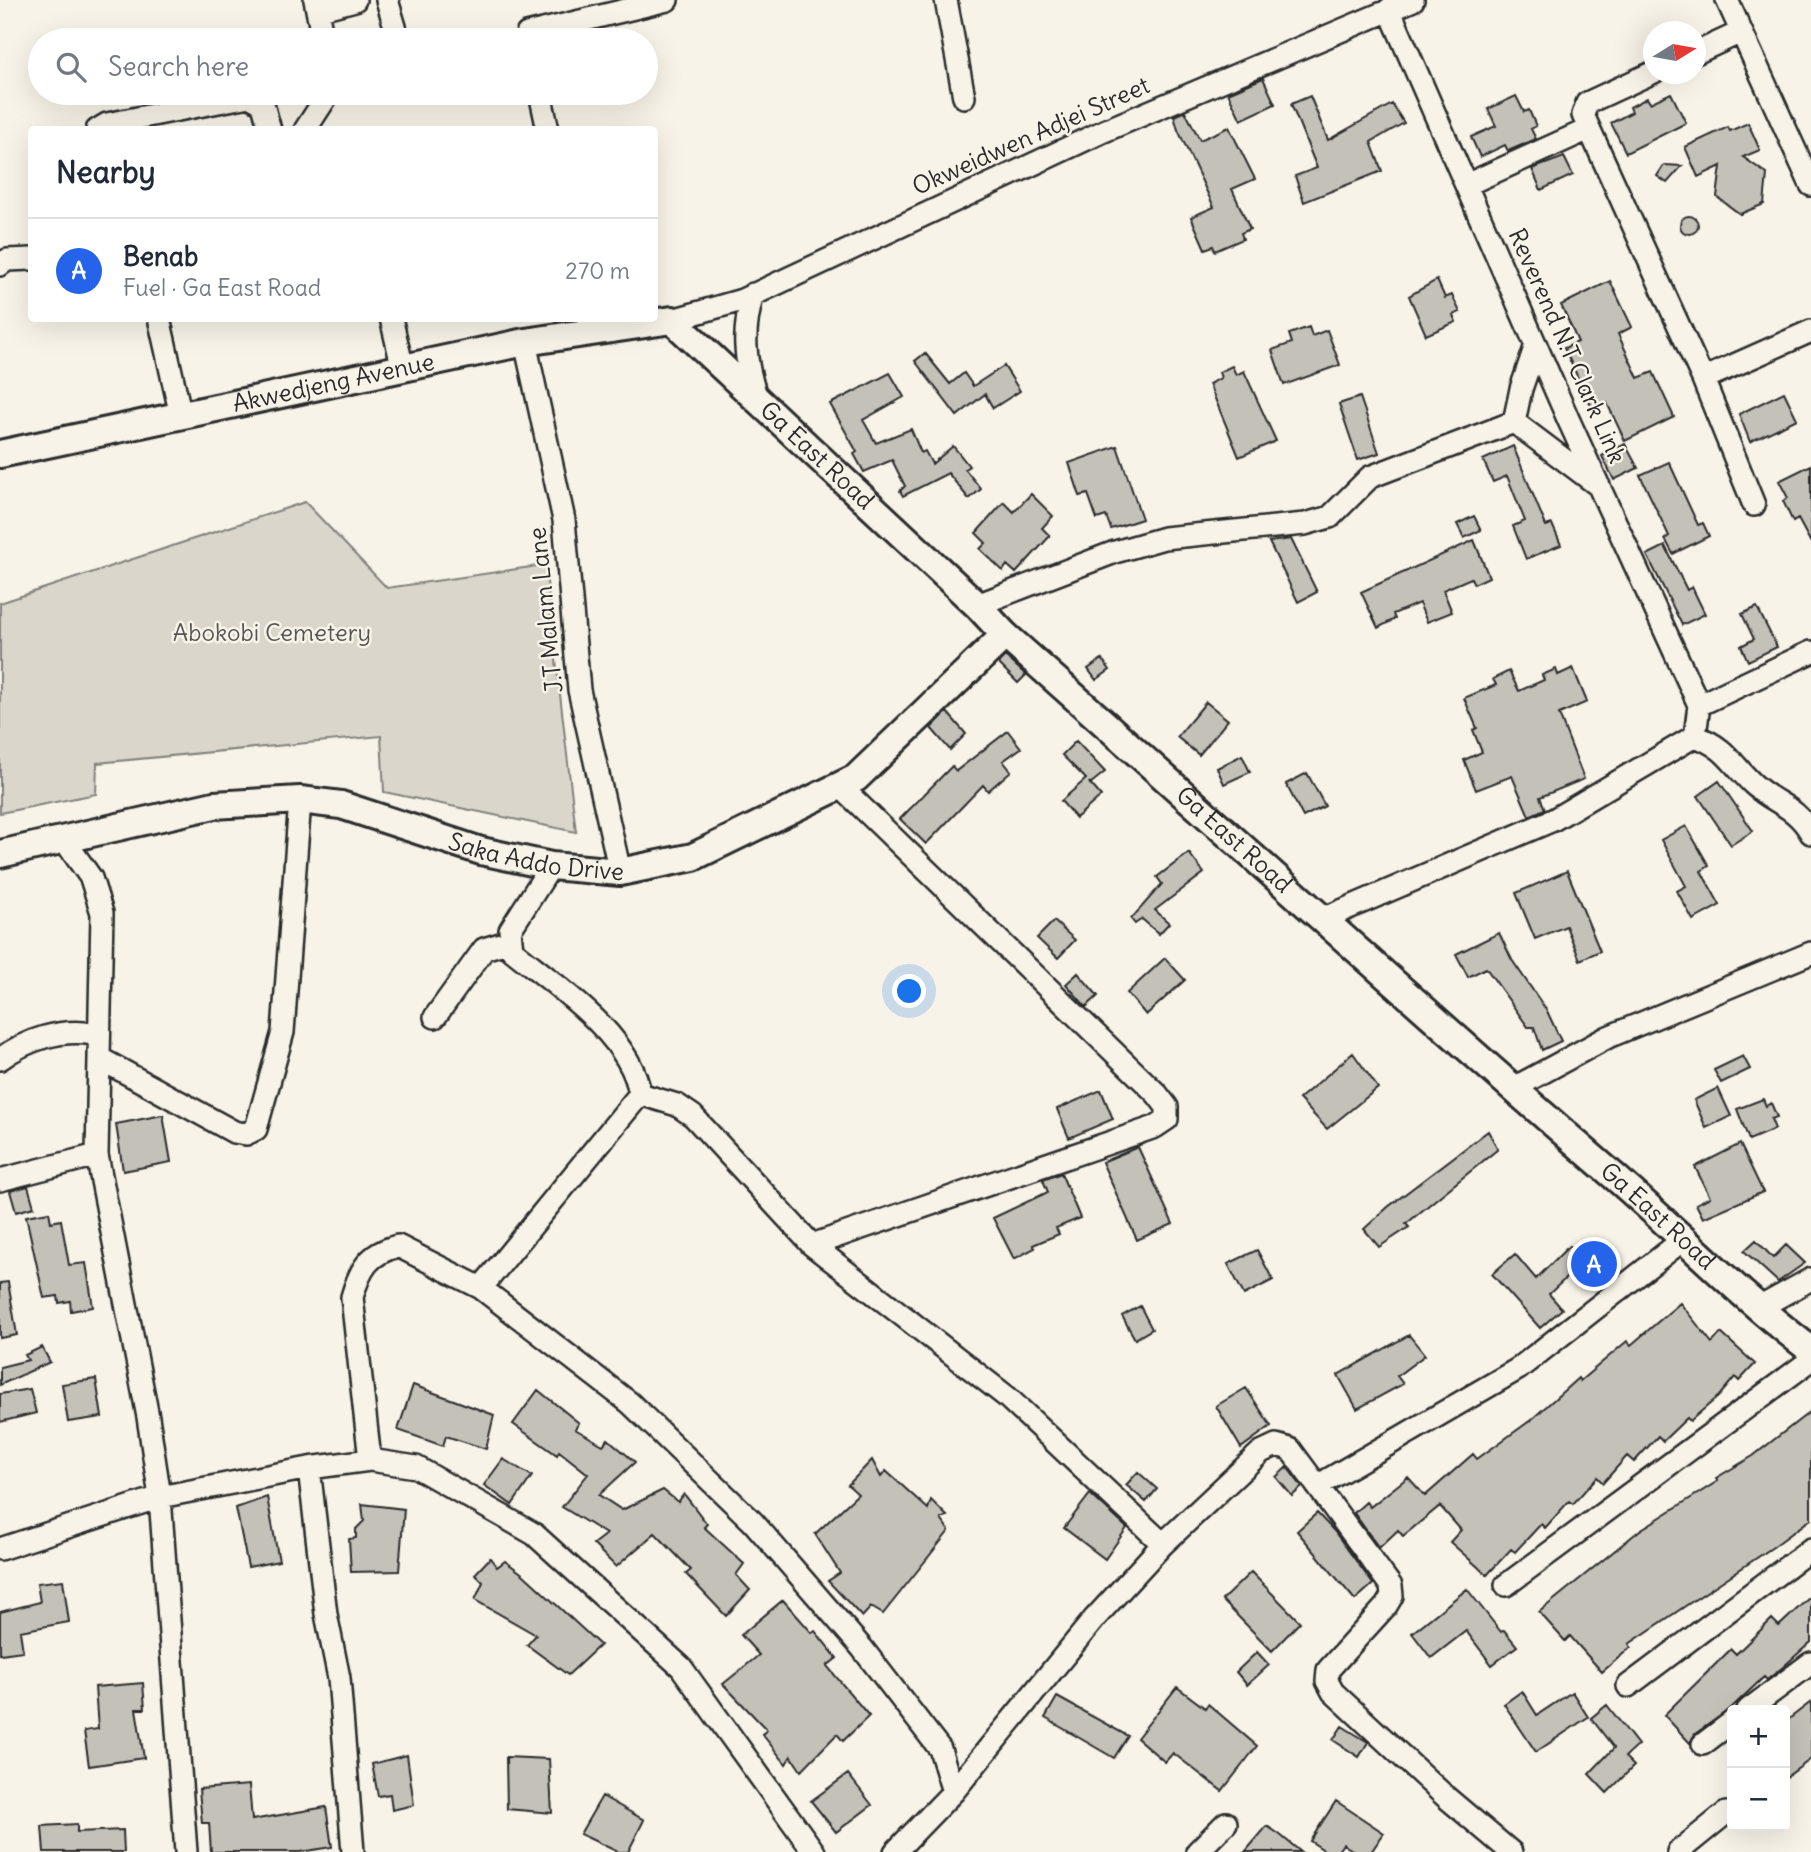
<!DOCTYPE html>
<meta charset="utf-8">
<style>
body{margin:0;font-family:Delius,sans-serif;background:#f2f2f3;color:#1f2937}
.controls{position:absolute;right:21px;bottom:21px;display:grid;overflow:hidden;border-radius:7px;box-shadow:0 7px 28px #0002}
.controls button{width:63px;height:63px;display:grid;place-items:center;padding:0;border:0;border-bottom:2px solid #e0e1e3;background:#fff;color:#1f2937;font:35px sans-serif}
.compass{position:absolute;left:1643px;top:21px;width:63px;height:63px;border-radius:50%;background:#fff;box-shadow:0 7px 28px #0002;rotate:79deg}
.you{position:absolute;left:910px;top:992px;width:24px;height:24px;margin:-18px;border:5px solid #fff;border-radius:50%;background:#1a73e8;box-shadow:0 0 0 10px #1a73e833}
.badge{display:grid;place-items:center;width:46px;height:46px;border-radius:50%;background:#2563eb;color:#fff;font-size:23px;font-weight:700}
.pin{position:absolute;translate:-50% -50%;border:4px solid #fff;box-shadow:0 2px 7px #0006}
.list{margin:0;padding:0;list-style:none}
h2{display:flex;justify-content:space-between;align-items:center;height:91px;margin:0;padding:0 28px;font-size:30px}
h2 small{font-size:23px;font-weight:400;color:#747a83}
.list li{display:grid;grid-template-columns:46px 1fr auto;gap:21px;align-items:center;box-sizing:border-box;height:105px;padding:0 28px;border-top:2px solid #e0e1e3}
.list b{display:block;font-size:26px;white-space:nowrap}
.list p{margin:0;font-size:23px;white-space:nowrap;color:#747a83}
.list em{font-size:23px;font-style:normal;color:#747a83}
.icon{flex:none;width:38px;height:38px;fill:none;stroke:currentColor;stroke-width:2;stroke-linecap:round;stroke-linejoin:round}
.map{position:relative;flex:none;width:1811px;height:1852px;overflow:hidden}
.search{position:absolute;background:#fff;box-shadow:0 7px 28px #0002;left:28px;top:28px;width:630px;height:77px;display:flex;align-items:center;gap:18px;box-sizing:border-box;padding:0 24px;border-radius:38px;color:#747a83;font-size:26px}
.panel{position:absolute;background:#fff;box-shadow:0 7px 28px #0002;left:28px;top:126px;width:630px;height:196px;border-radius:7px}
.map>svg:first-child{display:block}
</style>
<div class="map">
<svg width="1811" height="1852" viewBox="0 0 1811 1852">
<rect width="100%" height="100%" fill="#f7f3e8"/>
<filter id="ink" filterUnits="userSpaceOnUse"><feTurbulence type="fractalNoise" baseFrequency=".0143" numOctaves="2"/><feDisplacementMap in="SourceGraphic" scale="14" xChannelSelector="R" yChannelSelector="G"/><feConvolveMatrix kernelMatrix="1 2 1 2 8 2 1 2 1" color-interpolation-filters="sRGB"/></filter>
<g filter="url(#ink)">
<path fill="#dad6cc" stroke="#82807c" stroke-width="2" d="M305,502L387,588L545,565L576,832L384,792L381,736L97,763L96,794L0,813V603Z"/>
<path fill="#c4c1b9" stroke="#2b2b2b" stroke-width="2" d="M1263,78L1275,104L1241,120L1228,93Z
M1671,93L1686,123L1626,153L1611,123L1632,112L1630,107L1647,98L1650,103Z
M1310,96L1328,140L1392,104L1404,123L1371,142L1382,171L1304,202L1295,176L1317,168L1291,104Z
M1516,96L1524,112L1529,110L1536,126L1531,129L1536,139L1508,151L1505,145L1480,157L1471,137L1496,126L1488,109Z
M1185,111L1200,140L1229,127L1255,179L1232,189L1250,229L1241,233L1243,239L1215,251L1213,246L1205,249L1191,217L1214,207L1178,130L1174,116Z
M1748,123L1760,150L1743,157L1767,174L1764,204L1740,214L1717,197L1721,166L1698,177L1685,147L1728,127L1730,131Z
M1564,157L1573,175L1541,190L1532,169Z
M1664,165L1682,166L1667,183L1657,176Z
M1680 225a9 9 0 1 1 18 0a9 9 0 1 1-18 0Z
M1437,280L1445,298L1452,295L1460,312L1453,315L1456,322L1426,335L1409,296Z
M1610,281L1632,327L1618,334L1638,378L1653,372L1674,417L1625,441L1607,403L1593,410L1564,348L1578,342L1561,305Z
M1309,327L1312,336L1327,330L1340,365L1284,385L1272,350L1292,343L1289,334Z
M925,353L950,384L964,373L973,386L1004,366L1020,391L993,408L985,394L957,416L915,361Z
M1232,366L1236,375L1244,371L1276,441L1239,457L1209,384L1221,378L1219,372Z
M890,373L904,397L863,420L876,443L911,429L921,453L925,451L932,464L953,446L969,466L965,469L981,489L969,499L948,473L903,496L900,491L905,486L892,460L864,472L854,454L857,452L830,404Z
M1784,392L1797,419L1750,442L1739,414Z
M1360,397L1379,453L1358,460L1339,404Z
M1625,444L1638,468L1614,480L1602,456Z
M1117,446L1142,519L1111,529L1106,516L1097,519L1088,494L1080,496L1069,463Z
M1513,446L1546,526L1552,524L1561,545L1526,559L1513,526L1525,521L1507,476L1493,482L1483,460Z
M1669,462L1698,525L1703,523L1709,536L1673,554L1665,539L1669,536L1640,475Z
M1811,465V543L1798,519L1793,522L1783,501L1788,498L1779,481Z
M1031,494L1053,516L1042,528L1050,536L1016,573L1007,565L1003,571L980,549L986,543L976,533L1004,502L1014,512Z
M1474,516L1481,530L1464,538L1457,524Z
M1291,539L1317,592L1298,602L1269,542Z
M1474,540L1489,577L1474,584L1471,578L1443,590L1452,612L1427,622L1419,603L1393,614L1395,619L1378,628L1361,592Z
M1665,546L1687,590L1692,587L1705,614L1682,625L1647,555Z
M1757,607L1777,647L1748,661L1741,646L1754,639L1742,614Z
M1005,656L1026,675L1018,683L998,663Z
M1102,659L1110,670L1096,680L1088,669Z
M1573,668L1587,702L1559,714L1584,779L1540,797L1545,809L1529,816L1512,776L1476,790L1464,760L1482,752L1473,730L1477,728L1464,698L1496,685L1493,679L1509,671L1519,691L1544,680L1542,675L1556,669L1558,675Z
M1206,702L1228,720L1199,755L1177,737Z
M947,712L966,734L950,750L931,728Z
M1008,731L1021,748L1003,761L1011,771L988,791L983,785L926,844L900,819L952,766L956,771Z
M1076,741L1105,772L1090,784L1089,782L1101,796L1076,818L1061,801L1086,779L1062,755Z
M1242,755L1250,772L1224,784L1217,768Z
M1307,773L1325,806L1303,817L1286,784Z
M1719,781L1753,831L1731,845L1698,796Z
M1686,826L1709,866L1701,871L1720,905L1693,920L1677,891L1686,886L1661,840Z
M1189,853L1204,873L1155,910L1169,923L1159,934L1142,919L1135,924L1131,919L1162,884L1157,877Z
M1567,871L1600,951L1580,960L1566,926L1535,939L1516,893Z
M1054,921L1075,940L1058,958L1037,938Z
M1499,933L1512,960L1547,1011L1561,1041L1542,1050L1534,1027H1528L1486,968L1468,977L1456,954Z
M1165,958L1185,980L1146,1015L1127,993Z
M1078,973L1098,996L1086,1007L1066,984Z
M1353,1053L1378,1088L1327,1129L1299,1099Z
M1743,1056L1750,1069L1721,1083L1714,1070Z
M1718,1088L1731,1116L1706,1128L1694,1100Z
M1101,1090L1113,1119L1069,1138L1057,1109Z
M1763,1099L1766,1106L1771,1103L1777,1117L1771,1119L1775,1129L1749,1140L1737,1109Z
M163,1115L171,1162L123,1171L116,1124Z
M1488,1131L1498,1149L1435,1200L1406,1224L1409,1227L1379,1247L1364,1229L1388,1207Z
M1740,1144L1763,1192L1703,1218L1696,1204L1710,1197L1695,1167Z
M1138,1147L1173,1224L1137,1240L1102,1162Z
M1061,1173L1080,1218L1056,1228L1059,1234L1033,1245L1035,1248L1014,1259L993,1218L1048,1192L1043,1180Z
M28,1186L34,1207L16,1212L10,1191Z
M49,1212L51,1222L61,1220L69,1265L86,1263L93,1307L71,1311L70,1301L59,1303L58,1296L44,1298L26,1216Z
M1756,1240L1773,1258L1786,1245L1805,1263L1778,1282L1744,1251Z
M1569,1246L1584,1261L1549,1294L1562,1309L1540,1328L1492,1274L1515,1254L1536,1279Z
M1257,1250L1273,1280L1244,1295L1228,1264Z
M8,1282L17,1335L0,1338V1283Z
M1680,1303L1712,1343L1721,1333L1755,1364L1739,1381L1735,1377L1719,1396L1690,1421L1687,1418L1663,1441L1658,1436L1634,1462L1627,1456L1603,1483L1597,1477L1573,1504L1569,1501L1545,1528L1541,1524L1515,1552L1511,1549L1487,1575L1450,1542L1461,1530L1440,1506L1403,1536L1398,1530L1379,1548L1354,1513L1366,1502L1370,1507L1408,1477L1425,1496L1473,1454L1477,1459L1531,1420L1578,1378L1580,1381L1627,1341L1631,1345Z
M1140,1306L1152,1329L1135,1339L1122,1316Z
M1409,1335L1425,1355L1397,1376L1403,1384L1357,1409L1338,1375Z
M42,1347L50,1362L0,1385V1367L28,1360L25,1355Z
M96,1379L102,1417L68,1422L62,1384Z
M413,1385L494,1415L486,1449L446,1436L443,1446L398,1430Z
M1246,1388L1271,1426L1241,1448L1216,1406Z
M30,1389L36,1413L0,1422V1394Z
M538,1390L579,1423L575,1429L603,1445L608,1439L635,1462L599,1495L622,1510L663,1490L678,1502L684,1494L707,1524L704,1527L744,1564L736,1575L750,1590L726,1616L686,1574L691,1570L655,1533L616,1567L593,1544L606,1534L562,1507L588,1474L559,1451L557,1455L513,1424Z
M1811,1411V1519L1773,1547L1629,1644L1631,1647L1602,1672L1570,1636L1565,1641L1539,1612L1640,1530L1718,1481L1716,1478L1753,1456Z
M503,1459L532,1476L512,1505L484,1485Z
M872,1460L881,1477L886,1471L928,1509L931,1500L947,1516L941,1519L949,1531L883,1614L871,1607L862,1617L828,1581L840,1573L815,1534L858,1494L848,1485Z
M1287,1467L1302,1487L1292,1496L1276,1477Z
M1138,1472L1157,1489L1146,1502L1126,1485Z
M1090,1494L1127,1528L1105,1559L1064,1528Z
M267,1497L279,1561L248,1567L236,1508Z
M362,1504L404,1509L399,1571L351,1572L349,1539L356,1538V1529L364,1521Z
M1317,1513L1334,1531L1373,1584L1355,1600L1297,1531Z
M490,1558L497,1567L505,1561L524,1575L600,1645L568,1675L527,1645L536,1635L475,1600L483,1582L475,1574Z
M1251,1572L1300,1622L1272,1651L1222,1600Z
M63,1580L69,1622L20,1631L23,1651L0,1654V1612L40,1602L37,1583Z
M1467,1589L1501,1632L1504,1630L1517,1646L1492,1665L1466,1631L1431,1658L1412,1633Z
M1811,1596V1642L1783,1667L1767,1680L1764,1677L1729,1710L1695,1734L1690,1743L1664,1715L1731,1649L1736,1654L1772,1619L1779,1626Z
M783,1600L812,1633L815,1631L837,1658L827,1666L869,1716L843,1741L837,1734L801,1771L791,1756L786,1764L762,1734L767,1730L723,1684L759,1655L741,1635Z
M1257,1652L1269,1665L1247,1685L1236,1672Z
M143,1683L145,1709H136L144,1758L89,1766L84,1731L98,1729L95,1687Z
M1177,1687L1205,1708L1208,1704L1257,1746L1222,1791L1173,1753L1165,1762L1137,1738Z
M1522,1691L1537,1715L1572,1692L1588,1717L1536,1752L1504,1704Z
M1057,1697L1128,1736L1114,1758L1045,1718Z
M1811,1702V1759L1785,1778V1722Z
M1607,1705L1638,1745L1625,1757L1634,1766L1607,1793L1589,1774L1614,1748L1591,1718Z
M1342,1726L1368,1742L1359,1757L1333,1740Z
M407,1755L414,1805L392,1810L390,1794L378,1796L372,1764Z
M506,1757L549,1759L552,1813L507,1809Z
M848,1774L872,1805L836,1832L811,1801Z
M249,1785L252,1820L326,1807L332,1847L300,1852H211L209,1823H202L199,1789Z
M602,1796L644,1820L628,1852H618L580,1834Z
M1336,1801L1384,1833L1371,1852H1355L1343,1844L1337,1852H1327L1310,1841Z
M77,1824V1832L123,1830L124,1852H44L42,1826Z
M1267,1826L1279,1834L1301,1852H1245Z"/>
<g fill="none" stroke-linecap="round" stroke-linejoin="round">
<g stroke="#2b2b2b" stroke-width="26">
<path id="minor" d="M315,0L323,40
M387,0L399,40
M946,0L964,97
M1727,0L1811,185
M1389,9L1569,421L1699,705
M317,10L355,0
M527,34L667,0
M1696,53L1741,32
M1654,72L1587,103L1583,115L1703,379L1754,505
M540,93L548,130
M97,130L107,124L249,96L263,104L270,130
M305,130L329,93
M1466,185L1589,129
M0,265L7,260L32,259
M753,294C742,332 744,359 756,396
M159,318L181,416
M391,318L403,369
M672,320L742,300L1104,131L1413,0
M525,342L564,520L579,690L620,872
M1703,379L1811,331
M1514,422L1599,486
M1514,422L1521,389L1536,345
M977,605L1115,552L1164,538L1305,524L1330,517L1370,477L1514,422
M1699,705L1811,652
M1695,736C1727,748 1730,762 1753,784C1774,804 1795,805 1811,833
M65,841L91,878L102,913L97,1155L148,1417L160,1497L186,1852
M551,866L510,930L512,950C556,986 631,1035 640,1094L677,1105L693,1116L812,1245L1007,1397L1163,1544
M1325,918L1553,820L1695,736L1699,705
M435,1017L484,949L510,941
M99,1058L234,1132L246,1134L256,1129L283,1032L300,800
M0,1059C26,1040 61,1028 93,1034L99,1041
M1512,1089L1608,1037L1811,953
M0,1180L97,1155
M812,1245L1155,1127L1167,1119V1107L1157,1094L840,786
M481,1288L640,1094
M1757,1309L1811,1279
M370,1460L352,1297C360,1269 369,1253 398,1246L481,1288L630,1403L753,1522L862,1648L940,1749L953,1792
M309,1468L326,1614L339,1678L353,1852
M1317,1486L1518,1369L1684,1239
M0,1549L160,1497L309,1468L370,1460L416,1467L534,1534L681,1667L814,1852
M1506,1585L1811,1360
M1628,1686L1811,1549
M1748,1710L1811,1663
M1703,1744L1732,1722
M895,1852L953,1792L1095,1618L1163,1544L1261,1452L1276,1445L1290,1449L1391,1586L1392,1596L1386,1606L1328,1670L1327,1681L1333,1692L1447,1798L1511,1852
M1197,1852L1226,1823
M1678,1852L1726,1813"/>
</g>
<g stroke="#2b2b2b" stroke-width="32">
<g id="tertiary">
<path id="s1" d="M0,454L525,342L672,320L977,605L1005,635C1206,813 1404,995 1608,1171C1677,1230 1739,1296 1811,1350"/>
<path id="s2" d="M0,854L214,805L300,800L341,805L481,851L551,866L620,872L693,857L856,778L1005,635"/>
</g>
</g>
<use href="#minor" stroke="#f7f3e8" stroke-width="21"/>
<use href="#tertiary" stroke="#f7f3e8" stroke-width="26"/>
</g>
</g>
<g text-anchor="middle" stroke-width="5" stroke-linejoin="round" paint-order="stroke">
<g font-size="24" fill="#2b2b2b" stroke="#f7f3e8">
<text transform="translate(1031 136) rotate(-24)" y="8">Okweidwen Adjei Street</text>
<text transform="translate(1567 346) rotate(66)" y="8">Reverend N.T Clark Link</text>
<text dy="8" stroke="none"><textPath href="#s1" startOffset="341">Akwedjeng Avenue</textPath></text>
<text dy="8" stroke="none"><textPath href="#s1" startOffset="884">Ga East Road</textPath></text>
<text transform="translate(546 610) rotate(-96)" y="8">J.T Malam Lane</text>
<text dy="8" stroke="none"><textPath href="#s1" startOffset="1451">Ga East Road</textPath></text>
<text dy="8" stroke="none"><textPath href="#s2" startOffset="550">Saka Addo Drive</textPath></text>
<text dy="8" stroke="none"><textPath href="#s1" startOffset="2018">Ga East Road</textPath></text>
</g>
<g font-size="24" fill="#575653" stroke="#f7f3e8">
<text x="272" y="641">Abokobi Cemetery</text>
</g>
</g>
</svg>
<div class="controls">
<button>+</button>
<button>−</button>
</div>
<svg class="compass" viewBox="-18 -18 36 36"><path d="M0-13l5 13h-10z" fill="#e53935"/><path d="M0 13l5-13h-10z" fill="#747a83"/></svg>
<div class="you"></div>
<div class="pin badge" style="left:1594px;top:1264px">A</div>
<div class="search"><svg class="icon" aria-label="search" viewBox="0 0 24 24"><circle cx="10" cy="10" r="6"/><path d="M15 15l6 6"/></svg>Search here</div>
<section class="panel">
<h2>Nearby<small></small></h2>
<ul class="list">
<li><span class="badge">A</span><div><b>Benab</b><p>Fuel · Ga East Road</p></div><em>270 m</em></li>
</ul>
</section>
</div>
